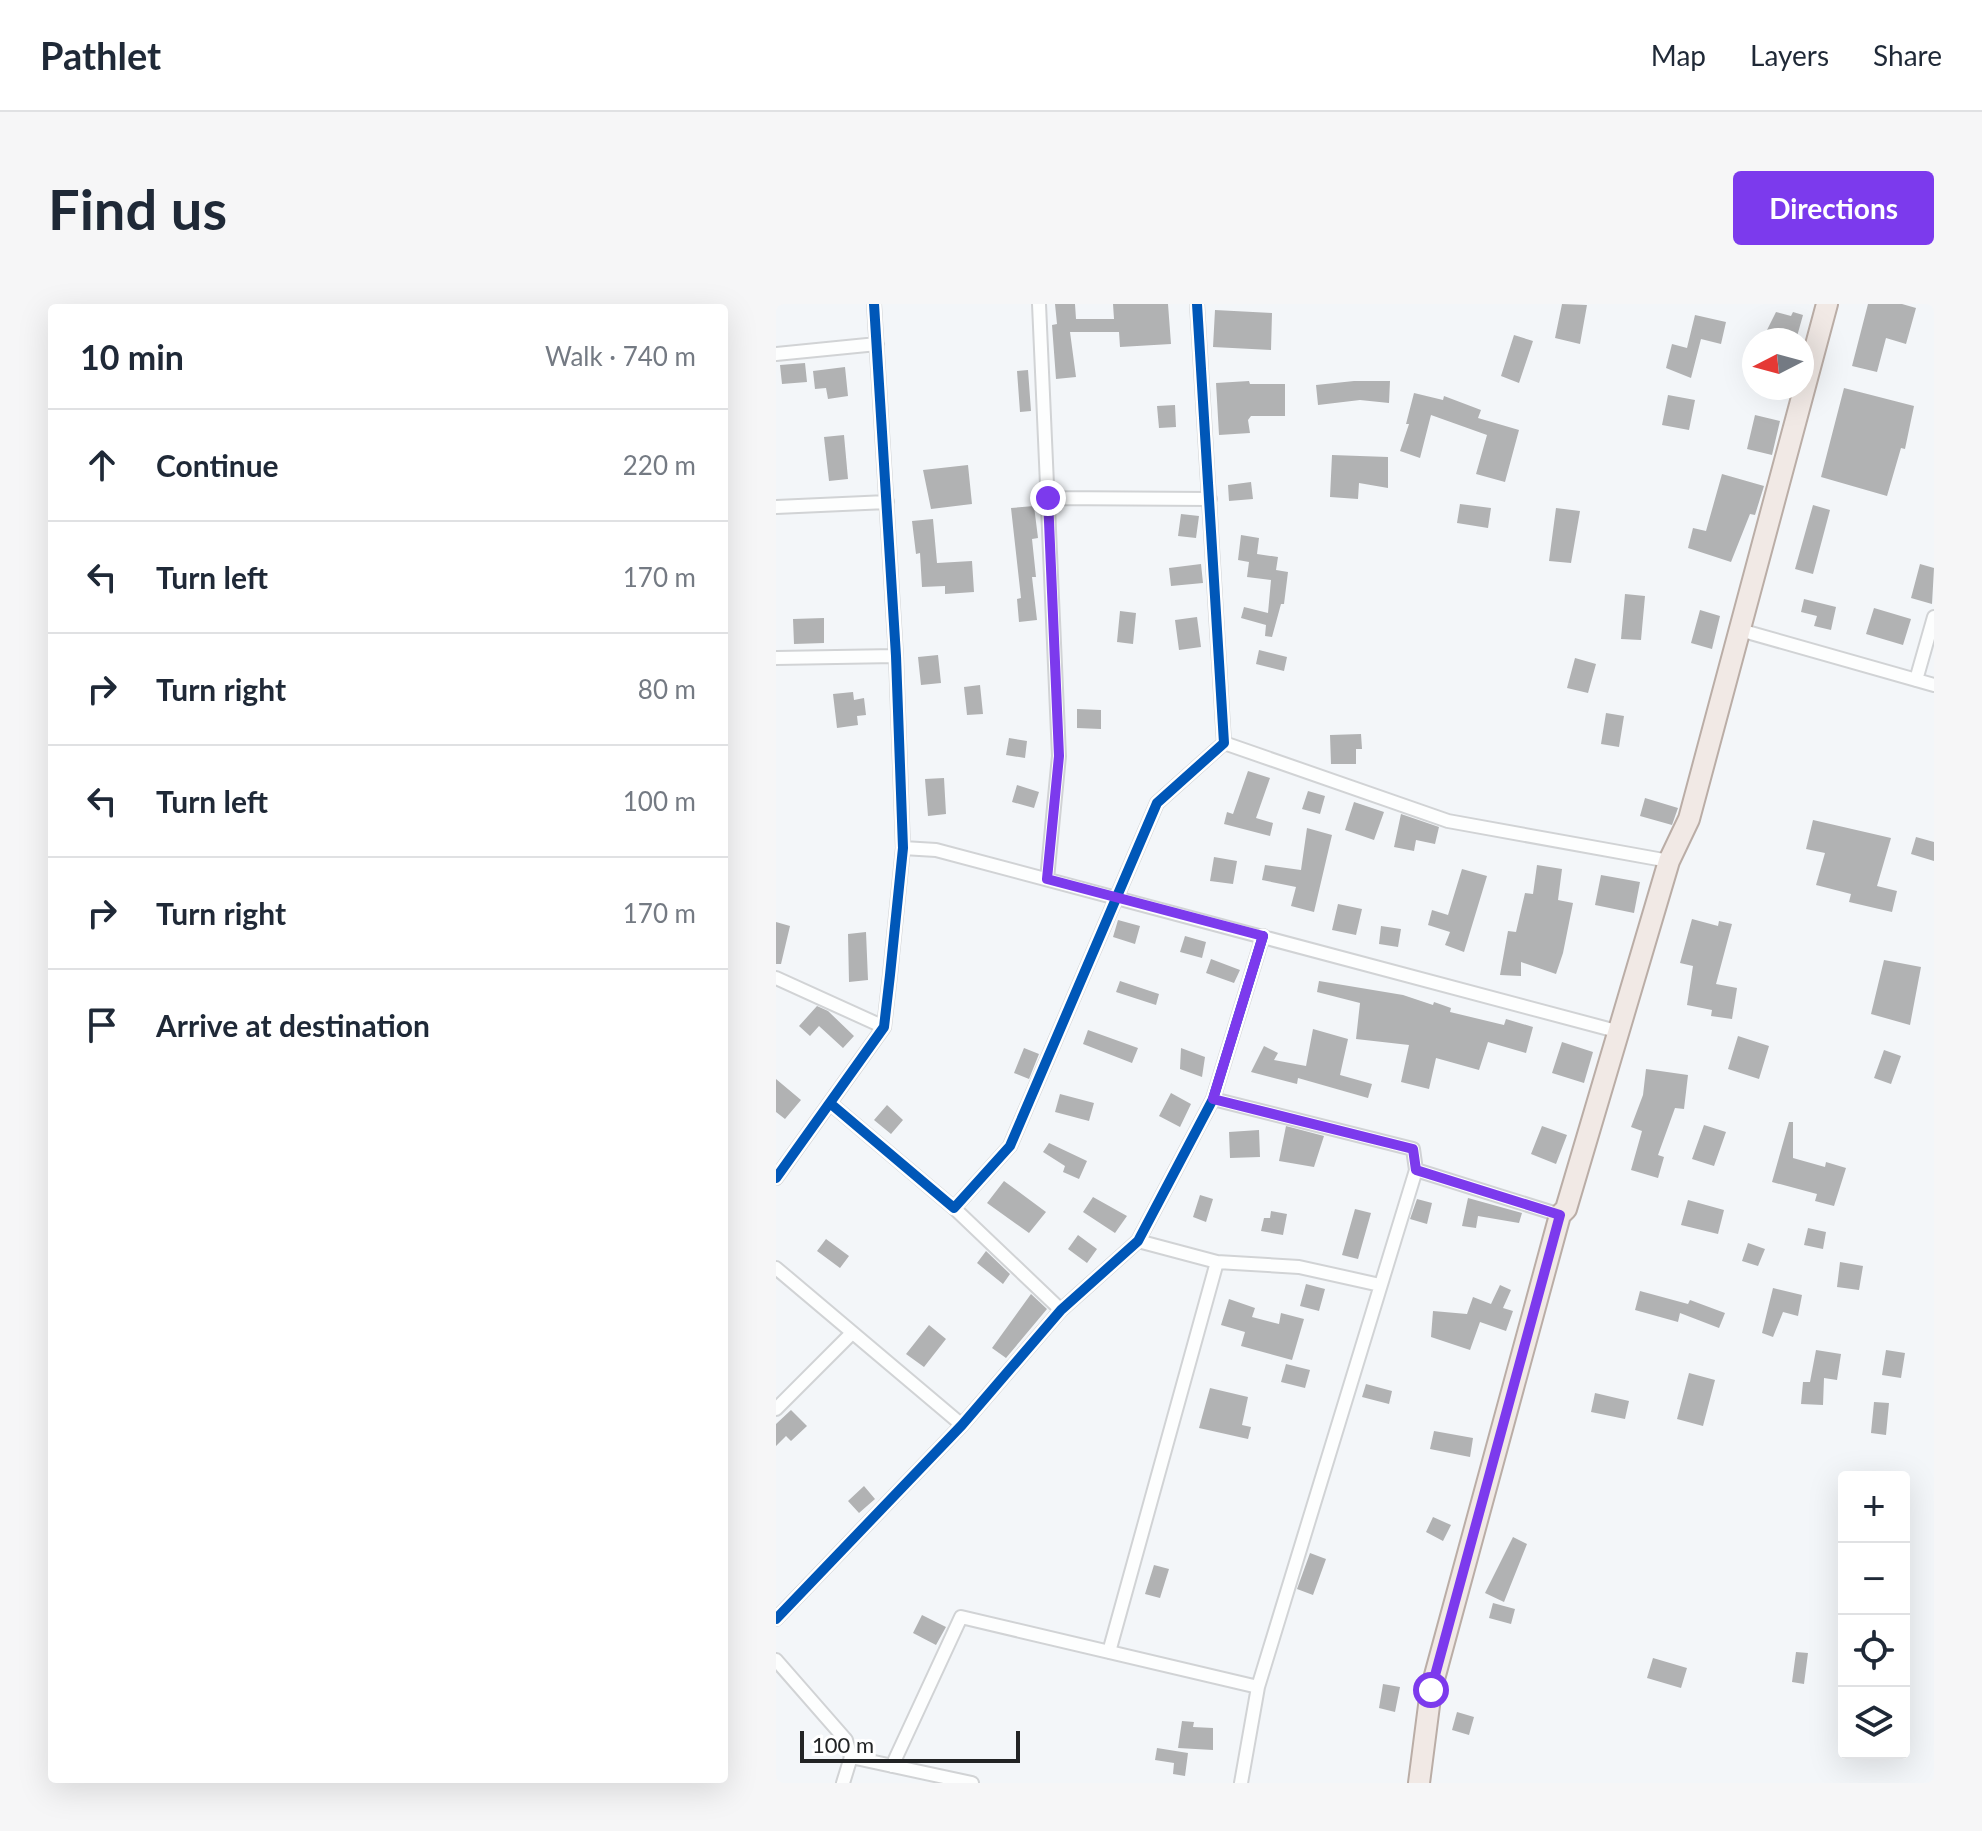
<!DOCTYPE html>
<meta charset="utf-8">
<style>
body{margin:0;font-family:Lato,sans-serif;background:#f6f6f7;color:#1f2937}
.controls{position:absolute;right:24px;bottom:24px;display:grid;overflow:hidden;border-radius:8px;box-shadow:0 8px 32px #0002}
.controls button{width:72px;height:72px;display:grid;place-items:center;padding:0;border:0;border-bottom:2px solid #e0e1e3;background:#fff;color:#1f2937;font:40px sans-serif}
.compass{position:absolute;left:966px;top:24px;width:72px;height:72px;border-radius:50%;background:#fff;box-shadow:0 8px 32px #0002;rotate:264deg}
.scale{position:absolute;left:24px;bottom:20px;width:220px;box-sizing:border-box;padding-left:8px;border:4px solid #222425;border-top:0;font-size:22px;line-height:28px;white-space:nowrap;color:#222425;-webkit-text-stroke:6px #fff;paint-order:stroke}
.stop{position:absolute;width:24px;height:24px;margin:-18px;border:6px solid #7c3aed;border-radius:50%;background:#fff}
.stop.end{background:#7c3aed;border-color:#fff;box-shadow:0 2px 8px #0008}
.list{margin:0;padding:0;list-style:none}
h2{display:flex;justify-content:space-between;align-items:center;height:104px;margin:0;padding:0 32px;font-size:34px}
h2 small{font-size:26px;font-weight:400;color:#747a83}
.list li{display:grid;grid-template-columns:52px 1fr auto;gap:24px;align-items:center;box-sizing:border-box;height:112px;padding:0 32px;border-top:2px solid #e0e1e3}
.list b{display:block;font-size:30px;white-space:nowrap}
.list em{font-size:26px;font-style:normal;color:#747a83}
.icon{flex:none;width:44px;height:44px;fill:none;stroke:currentColor;stroke-width:2;stroke-linecap:round;stroke-linejoin:round}
.map{position:relative;flex:none;width:1158px;height:1479px;overflow:hidden;border-radius:8px}
header{display:flex;align-items:center;gap:48px;box-sizing:border-box;height:112px;padding:0 40px;background:#fff;border-bottom:2px solid #e0e1e3}
header strong{font-size:38px}
nav{display:flex;gap:44px;margin-inline-start:auto;font-size:28px}
.intro{display:flex;align-items:center;justify-content:space-between;box-sizing:border-box;height:192px;padding:0 48px}
h1{margin:0;font-size:56px}
.button{padding:20px 36px;border-radius:8px;background:#7c3aed;color:#fff;font-size:28px;font-weight:700}
main{display:flex;gap:48px;padding:0 48px}
aside{flex:1;background:#fff;border-radius:8px;box-shadow:0 8px 32px #0002}
.map>svg:first-child{display:block}
</style>
<header>
<strong>Pathlet</strong>
<nav><a>Map</a><a>Layers</a><a>Share</a></nav>
</header>
<div class="intro"><h1>Find us</h1><a class="button">Directions</a></div>
<main>
<aside>
<h2>10 min<small>Walk · 740 m</small></h2>
<ul class="list">
<li><svg class="icon" aria-label="ahead" viewBox="0 0 24 24"><path d="M12 20V5M6 11l6-6 6 6"/></svg><div><b>Continue</b></div><em>220 m</em></li>
<li><svg class="icon" aria-label="left" viewBox="0 0 24 24"><path d="M17 20v-9H6M10 6l-5 5 5 5"/></svg><div><b>Turn left</b></div><em>170 m</em></li>
<li><svg class="icon" aria-label="right" viewBox="0 0 24 24"><path d="M7 20v-9h11M14 6l5 5-5 5"/></svg><div><b>Turn right</b></div><em>80 m</em></li>
<li><svg class="icon" aria-label="left" viewBox="0 0 24 24"><path d="M17 20v-9H6M10 6l-5 5 5 5"/></svg><div><b>Turn left</b></div><em>100 m</em></li>
<li><svg class="icon" aria-label="right" viewBox="0 0 24 24"><path d="M7 20v-9h11M14 6l5 5-5 5"/></svg><div><b>Turn right</b></div><em>170 m</em></li>
<li><svg class="icon" aria-label="arrive" viewBox="0 0 24 24"><path d="M6 21V4h12l-3 4 3 4H6"/></svg><div><b>Arrive at destination</b></div></li>
</ul>
</aside>
<div class="map">
<svg width="1158" height="1479" viewBox="0 0 1158 1479">
<rect width="100%" height="100%" fill="#f3f6f9"/>
<path fill="#b1b2b3" d="M279,0H299L300,15H338L337,0H392L395,40L344,43L343,28H294L300,73L280,75L276,21L281,20Z
M786,0L811,1L804,40L779,34Z
M1092,0H1126L1140,4L1130,40L1110,34L1101,68L1076,62Z
M439,6L496,9L495,46L437,43Z
M1000,8L1015,12L1017,8L1027,11L1020,36L987,34Z
M919,11L950,18L945,40L925,35L915,74L890,64L896,40L911,44Z
M738,31L757,37L743,79L725,72Z
M29,59L31,78L6,80L4,61Z
M69,63L72,92L52,95L50,84L39,85L37,67Z
M252,66L255,107L244,108L241,67Z
M473,77L474,80H509V112H475L472,116L474,129L443,131L440,79Z
M578,77H614L613,99L584,96L542,101L540,81Z
M1068,84L1138,102L1129,145L1125,144L1111,192L1045,173Z
M638,89L667,96L668,92L705,106L702,114L743,126L729,178L700,170L711,131L655,111L644,154L624,147L633,120H630Z
M892,91L919,96L913,126L886,121Z
M399,101L400,123L383,124L381,102Z
M979,111L1004,117L996,151L971,145Z
M68,131L72,175L53,177L48,133Z
M556,151L612,153V184L583,179L582,195L554,193Z
M192,161L196,200L155,205L147,166Z
M946,170L988,182L979,211L974,210L955,258L912,244L917,224L930,227Z
M475,178L477,195L453,197L452,181Z
M684,200L715,204L712,224L681,219Z
M1037,201L1054,206L1037,270L1019,265Z
M258,202L262,234L256,235L260,273H256L261,316L243,318L241,295L245,294L235,204Z
M780,204L804,207L795,259L773,257Z
M405,210L423,212L420,234L402,232Z
M157,215L161,259L196,257L198,288L169,290V282L146,283L144,249L140,250L136,217Z
M465,231L483,234L481,250L502,253L500,266L512,268L508,300H505L496,333L489,332L490,321L465,314L468,303L492,309L495,276L471,273L473,258L462,256Z
M425,260L427,279L395,282L393,264Z
M1144,260L1158,264L1156,300L1135,294Z
M849,290L869,292L865,336L845,335Z
M1028,295L1060,303L1055,326L1038,322L1041,312L1025,308Z
M1098,304L1135,315L1127,341L1090,330Z
M924,306L944,312L936,345L915,339Z
M344,307L360,309L357,340L341,338Z
M421,313L425,343L403,346L399,316Z
M48,314V339L18,340L17,315Z
M483,346L511,353L508,367L480,360Z
M162,351L165,379L145,381L142,353Z
M799,354L820,360L812,389L791,384Z
M204,381L207,410L191,411L188,383Z
M77,388L78,396L88,394L90,411L81,412L82,421L61,424L57,390Z
M301,405L325,406V425L301,424Z
M830,409L848,412L843,443L825,440Z
M585,430L586,445H580V460H555L554,431Z
M233,434L251,437L249,454L230,451Z
M472,467L494,474L480,514L497,519L494,532L448,520L451,508L457,510Z
M168,474L170,510L152,512L149,475Z
M241,481L263,488L258,504L236,498Z
M532,487L549,492L544,510L526,505Z
M869,494L902,504L896,521L864,512Z
M578,498L608,508L598,536L569,526Z
M625,510L663,523L659,540L640,536L638,547L618,543Z
M1037,516L1115,534L1101,582L1121,587L1116,608L1073,598L1075,590L1040,581L1049,549L1030,545Z
M531,524L556,531L538,608L515,602L520,583L486,576L489,561L525,566Z
M1140,533L1158,538V557L1135,550Z
M438,553L461,557L457,580L434,577Z
M761,561L786,565L782,596L797,599L787,649L780,670L745,658V672L724,671L732,627L740,628L749,589L757,590Z
M686,565L711,572L688,648L669,641L674,628L652,621L656,606L672,611Z
M825,571L864,578L858,609L819,601Z
M562,600L586,605L580,631L556,626Z
M916,615L942,622L943,617L956,620L940,680L961,684L956,715L935,712L936,706L911,701L917,662L904,659Z
M342,616L364,622L359,640L337,633Z
M0,618L14,622L5,660H0Z
M605,622L625,625L622,643L603,640Z
M90,628L92,676L73,678L72,630Z
M409,632L430,638L426,654L404,648Z
M435,655L464,666L458,679L430,669Z
M1108,656L1145,663L1134,721L1095,710Z
M344,677L383,690L380,701L340,688Z
M543,677L627,691L657,701L658,698L675,704L674,708L728,721L730,715L757,723L750,749L712,738L703,766L660,754L653,785L625,778L633,741L580,735L584,699L541,688Z
M41,702L52,707L78,732L67,744L43,722L34,732L23,722Z
M537,725L572,735L564,771L596,780L592,794L522,774L521,780L475,768L488,742L502,749L498,756L530,762Z
M312,726L362,744L356,759L307,740Z
M962,732L993,742L983,775L952,765Z
M786,738L817,748L808,779L776,769Z
M248,744L263,750L253,775L238,769Z
M405,744L429,753L426,773L404,765Z
M1108,746L1125,752L1115,780L1098,774Z
M870,765L912,771L908,805L899,804L882,851L888,853L882,874L855,866L866,827L855,823L867,791Z
M0,775L25,796L9,815L0,808Z
M395,789L415,800L404,823L383,812Z
M284,790L318,799L313,817L279,808Z
M111,801L127,816L115,830L98,816Z
M1013,818H1017V854L1049,863L1050,858L1070,864L1058,902L1039,897L1041,890L996,878Z
M928,821L950,828L938,862L916,855Z
M510,822L548,832L538,863L503,857Z
M766,822L791,831L780,860L755,850Z
M483,826L484,853L454,854L453,828Z
M273,839L311,857L303,875L287,868L289,862L267,848Z
M228,877L270,908L253,929L211,899Z
M424,891L437,895L430,918L417,913Z
M317,893L351,912L339,929L307,908Z
M692,894L746,909L743,919L702,912L700,924L686,922Z
M641,895L656,899L651,920L634,915Z
M912,896L948,906L942,930L905,921Z
M579,905L595,909L582,955L566,951Z
M495,907L511,910L507,931L485,927L488,914H494Z
M1032,924L1050,928L1047,945L1028,941Z
M302,931L321,945L311,959L292,945Z
M50,935L73,952L64,964L41,947Z
M972,939L989,945L982,962L966,957Z
M210,947L234,970L227,980L201,959Z
M1064,958L1087,962L1083,986L1061,983Z
M530,980L549,985L543,1007L524,1002Z
M724,981L735,986L727,1004L737,1007L730,1027L704,1018L694,1046L655,1033L657,1007L691,1010L697,993L715,1000Z
M997,984L1026,991L1022,1012L1007,1008L997,1033L986,1029Z
M864,987L912,1000L914,996L949,1009L943,1024L904,1009L902,1018L859,1006Z
M255,990L271,1005L230,1054L216,1044Z
M453,995L479,1004L476,1013L503,1020L505,1009L528,1015L516,1056L465,1042L469,1028L445,1021Z
M153,1021L170,1035L148,1063L130,1050Z
M1040,1046L1065,1050L1061,1076L1048,1074L1047,1101L1025,1100L1027,1078H1034Z
M1110,1046L1129,1049L1125,1074L1106,1071Z
M510,1060L534,1066L529,1084L505,1078Z
M913,1069L939,1076L927,1122L901,1115Z
M590,1080L616,1087L613,1100L586,1093Z
M434,1084L472,1093L466,1121L475,1123L472,1135L423,1124Z
M819,1089L853,1097L849,1115L815,1108Z
M1098,1098L1113,1099L1110,1131L1095,1129Z
M15,1106L31,1122L15,1137L10,1132L0,1142V1120Z
M658,1127L697,1134L694,1153L654,1145Z
M88,1182L99,1195L83,1209L72,1197Z
M657,1213L675,1221L667,1237L650,1228Z
M737,1233L751,1240L728,1298L709,1289Z
M534,1249L550,1255L537,1291L521,1285Z
M378,1261L393,1265L384,1294L369,1290Z
M717,1299L739,1305L735,1320L713,1314Z
M146,1311L170,1323L160,1341L137,1329Z
M1020,1348L1032,1349L1028,1380L1016,1378Z
M877,1354L911,1364L905,1384L871,1374Z
M607,1380L624,1383L619,1408L603,1404Z
M681,1408L698,1413L693,1431L676,1426Z
M406,1417L418,1418L417,1423L437,1424V1446L402,1444Z
M381,1444L412,1449L409,1472L397,1470L398,1459L379,1456Z"/>
<g fill="none" stroke-linecap="round" stroke-linejoin="round">
<g stroke="#d1d3d5" stroke-width="16">
<path id="minor" d="M263,0L283,452L271,575
M0,50L101,40
M272,194L434,195
M0,203L111,198
M964,326L1158,381
M0,354L120,352
M1140,376L1158,313
M448,439L672,517L893,557
M127,544L160,546L844,728
M0,674L108,723
M437,795L637,845L640,866
M55,800L178,904L234,842L381,499L448,439L421,0
M0,874L108,723L114,671L127,544L120,352L98,0
M178,904L285,1006
M441,958L523,963L604,981
M0,964L186,1121
M0,1105L76,1029
M0,1315L186,1121L285,1006L362,937L437,795L487,632
M333,1348L441,958L362,937
M0,1356L70,1436L75,1453L67,1479
M75,1453L196,1479
M116,1462L185,1313L482,1383
M465,1479L482,1383L640,866L784,911"/>
</g>
<g stroke="#baada6" stroke-width="24">
<path id="primary" d="M643,1479L655,1386L784,911L790,905L893,557L913,515L1051,0"/>
</g>
<use href="#minor" stroke="#fdfefe" stroke-width="12"/>
<use href="#primary" stroke="#f1e9e5" stroke-width="20"/>
<g stroke="#fff" stroke-width="15">
<path id="cycleway" d="M55,800L178,904L234,842L381,499L448,439L421,0
M0,874L108,723L114,671L127,544L120,352L98,0
M0,1315L186,1121L285,1006L362,937L437,795L487,632"/>
</g>
<use href="#cycleway" stroke="#0057b8" stroke-width="10"/>
</g>
<g fill="none" stroke-linecap="round" stroke-linejoin="round">
<path stroke="#7c3aed" stroke-width="10" d="M272,194L283,452L271,575L487,632L437,795L637,845L640,866L784,911L655,1386"/>
</g>
</svg>
<div class="controls">
<button>+</button>
<button>−</button>
<button><svg class="icon" aria-label="locate" viewBox="0 0 24 24"><circle cx="12" cy="12" r="6"/><path d="M12 2v4M12 18v4M2 12h4M18 12h4"/></svg></button>
<button><svg class="icon" aria-label="layers" viewBox="0 0 24 24"><path d="M12 4l9 5-9 5-9-5zM3 14l9 5 9-5"/></svg></button>
</div>
<svg class="compass" viewBox="-18 -18 36 36"><path d="M0-13l5 13h-10z" fill="#e53935"/><path d="M0 13l5-13h-10z" fill="#747a83"/></svg>
<div class="scale">100 m</div>
<div class="stop" style="left:655px;top:1386px"></div>
<div class="stop end" style="left:272px;top:194px"></div>
</div>
</main>
